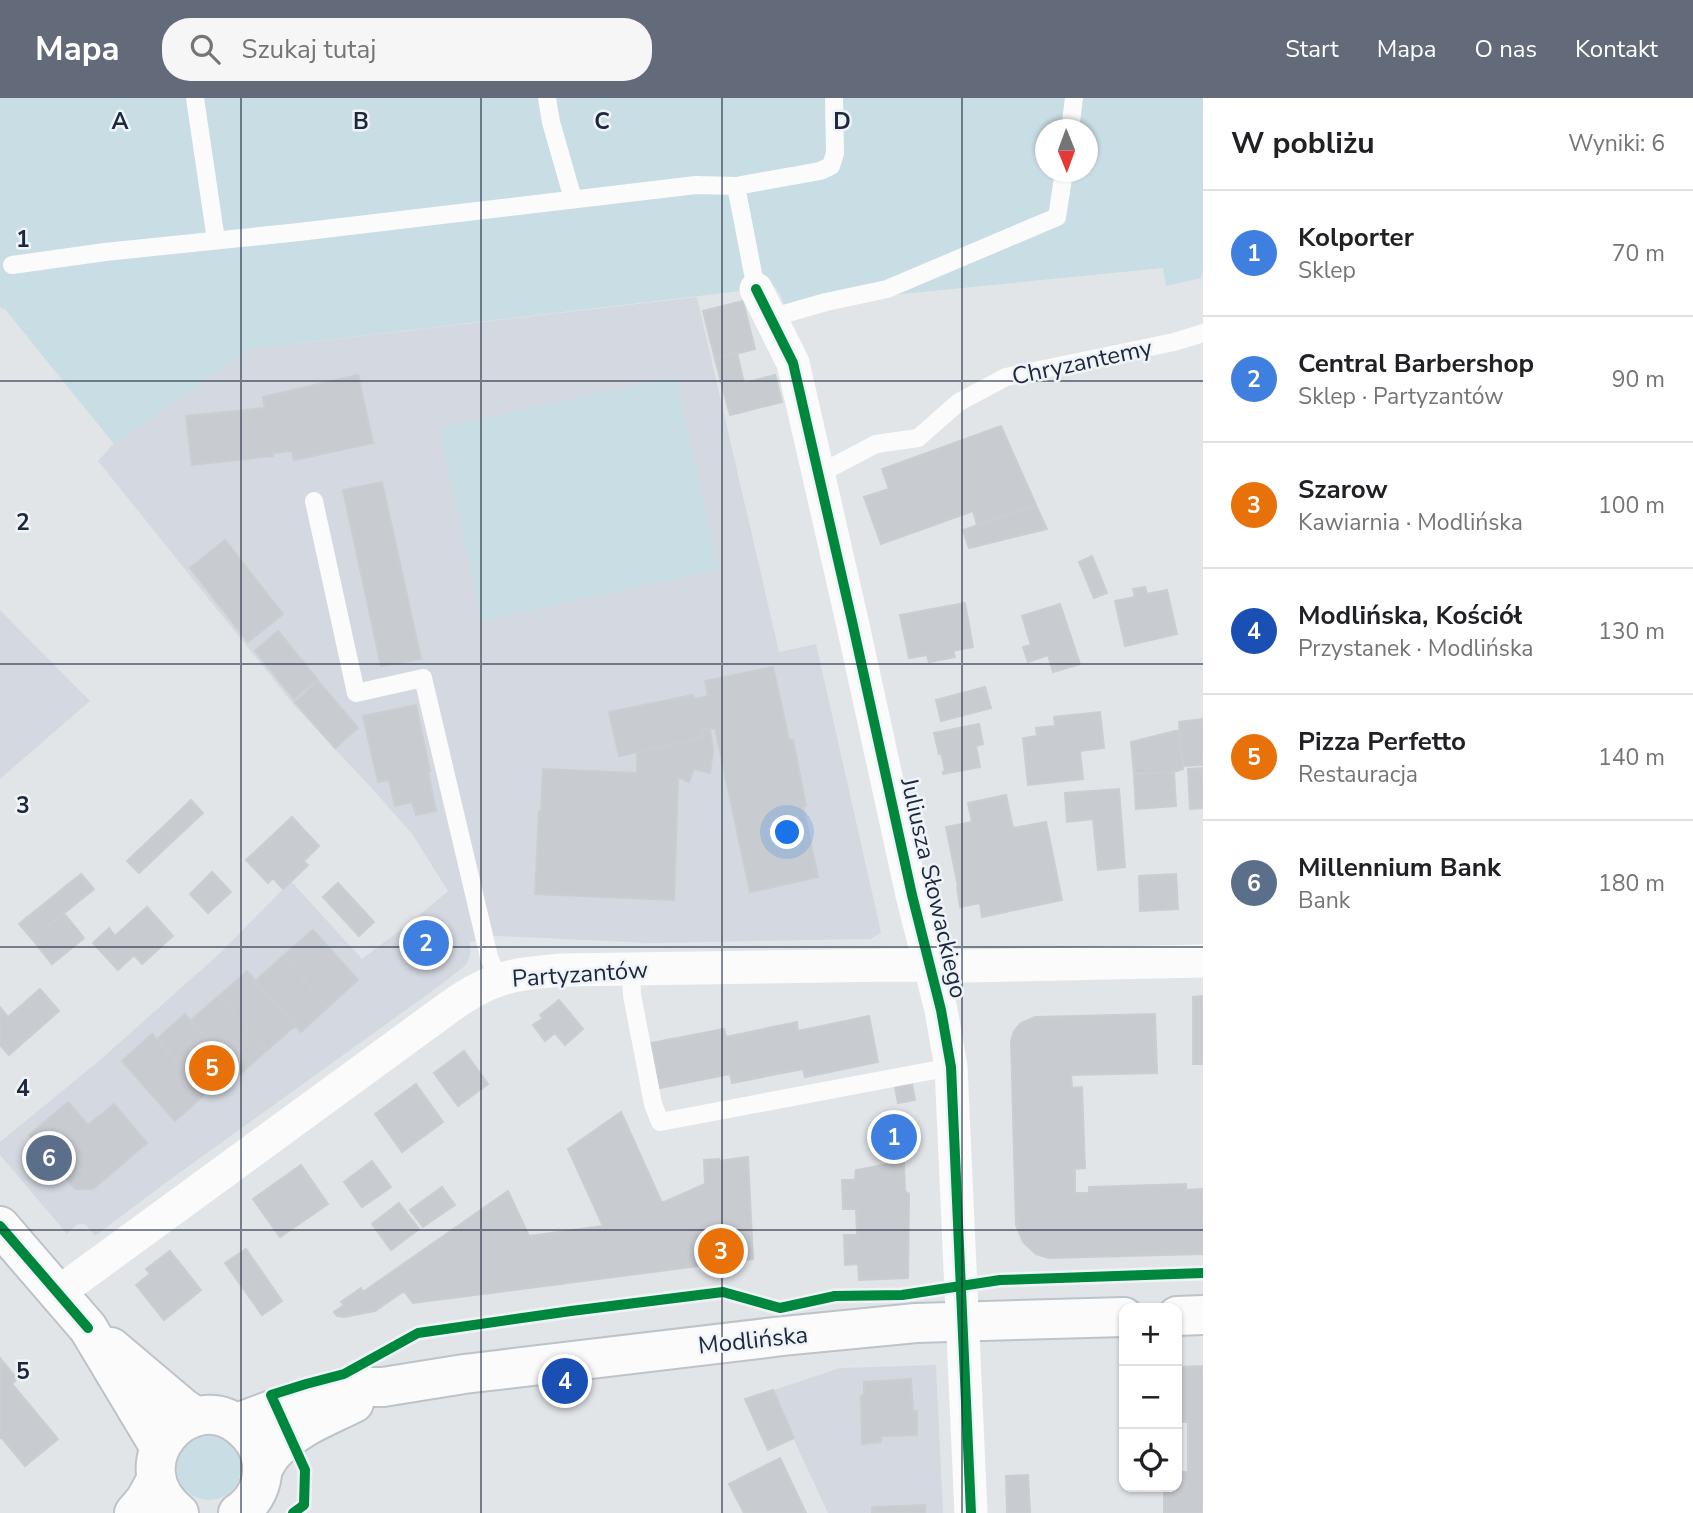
<!DOCTYPE html>
<html lang="pl">
<meta charset="utf-8">
<style>
body{margin:0;font-family:"Nunito Sans",sans-serif;background:#f6f6f6;color:#202124}
.controls{position:absolute;right:21px;bottom:21px;display:grid;overflow:hidden;border-radius:14px;box-shadow:0 2px 5px #0004}
.controls button{width:63px;height:63px;display:grid;place-items:center;padding:0;border:0;border-bottom:2px solid #e0e0e0;background:#fff;color:#202124;font:35px sans-serif}
.compass{position:absolute;left:1035px;top:21px;width:63px;height:63px;border-radius:50%;background:#fff;box-shadow:0 2px 5px #0004;rotate:179deg}
.you{position:absolute;left:788px;top:735px;width:24px;height:24px;margin:-18px;border:5px solid #fff;border-radius:50%;background:#1a73e8;box-shadow:0 0 0 10px #1a73e833}
.badge{display:grid;place-items:center;width:46px;height:46px;border-radius:50%;background:#636a79;color:#fff;font-size:23px;font-weight:700}
.pin{position:absolute;translate:-50% -50%;border:4px solid #fff;box-shadow:0 2px 7px #0006}
.list{margin:0;padding:0;list-style:none}
h2{display:flex;justify-content:space-between;align-items:center;height:91px;margin:0;padding:0 28px;font-size:30px}
h2 small{font-size:23px;font-weight:400;color:#757577}
.list li{display:grid;grid-template-columns:46px 1fr auto;gap:21px;align-items:center;box-sizing:border-box;height:126px;padding:0 28px;border-top:2px solid #e0e0e0}
.list b{display:block;font-size:26px;white-space:nowrap}
.list p{margin:0;font-size:23px;white-space:nowrap;color:#757577}
.list em{font-size:23px;font-style:normal;color:#757577}
.icon{flex:none;width:38px;height:38px;fill:none;stroke:currentColor;stroke-width:2;stroke-linecap:round;stroke-linejoin:round}
.map{position:relative;flex:none;width:1203px;height:1415px;overflow:hidden}
header{display:flex;align-items:center;gap:42px;box-sizing:border-box;height:98px;padding:0 35px;background:#636a79;color:#fff}
header strong{font-size:33px}
nav{display:flex;gap:38px;margin-inline-start:auto;font-size:24px}
.search{width:490px;height:63px;background:#f6f6f6;display:flex;align-items:center;gap:18px;box-sizing:border-box;padding:0 24px;border-radius:28px;color:#757577;font-size:26px}
main{display:flex}
aside{flex:1;background:#fff}
.map>svg:first-child{display:block}
</style>
<header>
<strong>Mapa</strong>
<div class="search"><svg class="icon" aria-label="search" viewBox="0 0 24 24"><circle cx="10" cy="10" r="6"/><path d="M15 15l6 6"/></svg>Szukaj tutaj</div>
<nav><a>Start</a><a>Mapa</a><a>O nas</a><a>Kontakt</a></nav>
</header>
<main>
<div class="map">
<svg width="1203" height="1415" viewBox="0 0 1203 1415">
<rect width="100%" height="100%" fill="#e2e5e8"/>
<path fill="#d4d9e1" d="M697,199L779,554L816,546L881,834L871,841L650,845L496,838L470,844V858L466,867L435,891L175,1078L95,1138L85,1126H78L67,1136L0,1057V1044L100,962L219,856L291,783L362,861L411,824L448,793L412,736L377,696L294,607L98,363L114,345L250,251Z
M0,512L90,603L0,681Z
M936,1267L943,1415H828L771,1293L840,1270Z"/>
<path fill="#c9dde4" fill-rule="evenodd" d="M0,0H1203V170L1201,180L1166,188L1163,170L891,197L787,215L781,198L775,189L250,251L114,346L4,210L2,211L0,208ZM1046,32H1088V74H1046Z
M676,278L719,471L482,523L439,330Z
M177 1370a32 32 0 1 1 64 0a32 32 0 1 1-64 0Z"/>
<path fill="#c8ccd0" stroke="#caced1" stroke-width="2" d="M743,203L755,251L715,261L703,213Z
M737,255L744,285L775,277L782,304L730,317L715,261Z
M358,277L373,345L294,362L292,353L273,355V358L192,367L186,318L265,310L263,299Z
M1001,328L1036,407L977,427L973,413L881,446L864,399L889,391L882,371Z
M382,384L421,561L381,568L343,392Z
M1036,407L1047,431L969,450L963,432Z
M225,442L283,516L248,544L190,470Z
M1092,458L1107,495L1094,500L1079,464Z
M1145,489L1147,496L1167,492L1177,536L1125,548L1115,503L1135,499L1133,491Z
M965,505L973,549L953,553L955,559L929,564L927,557L909,560L900,517Z
M1060,506L1080,566L1053,574L1048,557L1028,564L1023,549L1031,547L1022,518Z
M278,533L317,581L294,601L255,553Z
M773,569L789,642H793L806,708H803L818,779L750,794L715,630L701,632L702,640L619,658L609,614L693,597L694,601L708,598L705,583Z
M318,583L358,630L335,650L295,604Z
M985,589L991,610L941,623L936,602Z
M416,607L430,673L428,674L436,713L416,717L412,704L395,708L389,682L378,684L363,618Z
M1100,614L1104,650L1080,653L1083,681L1028,687L1023,640L1037,638L1036,630L1055,628L1054,619Z
M1203,621V667L1182,668L1179,624Z
M979,626L983,646L976,648L980,669L943,676V674L945,673L941,655L939,656L934,635Z
M710,631L713,652L710,675L694,671L689,684L681,680H678L674,802L535,796L539,713L541,714L543,671L637,675V654L702,640L701,632Z
M1179,632L1183,671L1174,674L1134,676L1131,644Z
M1203,670V710L1190,711L1188,671Z
M1174,674L1176,708L1136,711L1134,676Z
M1119,691L1125,769L1098,772L1093,721L1067,724L1065,695Z
M1006,697L1013,730L1046,724L1062,802L982,819L980,805L960,809L957,789L958,788L946,729L972,724L968,705Z
M191,702L203,715L174,742L163,729Z
M292,719L319,748L304,763L308,767L283,791L273,780L268,785L246,762Z
M163,729L174,742L139,775L127,763Z
M212,774L231,794L208,815L190,796Z
M81,776L94,791L32,841L19,826Z
M1176,776L1178,811L1140,813L1139,778Z
M338,785L374,824L359,838L323,799Z
M147,809L173,838L142,866L134,857L118,872L93,845L109,830L115,838Z
M64,815L84,840L52,866L32,841Z
M427,820L451,852L423,871L400,839Z
M313,832L358,882L328,909L283,858Z
M283,858L328,909L301,934L255,883Z
M247,873L295,928L267,952L219,898Z
M40,891L59,913L9,957L0,947V909L8,919Z
M219,898L267,952L239,977L191,922Z
M1203,898V966H1193V899Z
M559,902L583,931L565,947L555,935L545,943L533,927L543,920L540,917Z
M185,916L233,970L205,995L157,941Z
M1155,916L1157,975L1071,977L1072,990L1082,989L1085,1070L1075,1071V1095H1089V1089L1186,1086V1092L1203,1091V1156L1049,1160L1036,1156L1023,1144L1016,1127L1011,943L1014,933L1021,925L1035,919Z
M869,918L878,964L805,979L803,971L732,985L730,976L660,990L651,945L724,931L726,939L797,924L798,933Z
M152,936L206,995L175,1023L122,963Z
M464,953L488,986L458,1008L434,975Z
M416,986L443,1024L402,1054L375,1016Z
M912,986L915,1002L898,1005L895,989Z
M68,1004L88,1027L114,1006L147,1045L93,1091H75L29,1037Z
M621,1014L662,1105L705,1086L704,1062L719,1061V1063L748,1059L753,1161L413,1205L404,1193L375,1213L344,1219L337,1218L334,1214L344,1207L341,1204L361,1190L363,1194L508,1093L529,1138L603,1128L568,1051Z
M898,1024L899,1042L895,1047L872,1048L871,1025Z
M372,1063L391,1089L362,1109L344,1084Z
M904,1063L905,1093L909,1096L908,1180L859,1182L858,1166L845,1167L844,1137H857L856,1111H843L842,1082H855L856,1072Z
M301,1067L328,1106L280,1139L253,1101Z
M442,1089L455,1107L423,1129L410,1112Z
M399,1105L419,1131L391,1152L372,1126Z
M246,1151L282,1203L262,1217L225,1165Z
M170,1153L201,1192L164,1222L136,1187L150,1176L146,1171Z
M0,1260L17,1281L12,1286L58,1341L25,1368L1,1339L0,1340Z
M1203,1268V1415H1164V1389H1177V1374H1188V1324H1177V1269Z
M911,1281L913,1313H917V1337L881,1338V1344L862,1346L861,1298H864V1284Z
M773,1292L794,1340L768,1352L745,1301Z
M780,1360L806,1415H744L729,1386Z
M1028,1377L1030,1415H1007L1006,1378Z
M925,1407V1415H872V1409Z"/>
<g fill="none" stroke-linecap="round" stroke-linejoin="round">
<g stroke="#bdc3c8" stroke-width="42">
<path id="secondary" d="M0,1128L88,1230L160,1350
M1177,1218L1203,1217
M111,1249L182,1309L196,1319
M237,1325L290,1305L347,1289H383L464,1276L783,1238L916,1225L1124,1219
M262,1372C266,1366 269,1359 274,1354C295,1330 326,1319 354,1305
M134,1415L145,1402L156,1382
M179,1415C118,1366 190,1286 241,1329C252,1338 260,1350 262,1365C264,1385 255,1404 238,1415"/>
</g>
<path stroke="#fbfbfc" stroke-width="18" d="M195,0L216,142
M547,0L551,24L573,101
M1070,32L1074,0
M12,167L105,154L299,134L696,87L736,88
M756,191L736,88L820,73L831,68L835,55L834,0
M770,220L826,204L887,191L1057,119L1064,74
M817,373L834,368L876,346L918,340L959,304L1006,279L1174,244L1203,235
M314,403L356,595L423,580L489,859L498,882
M631,871L632,897L653,1006L660,1024L951,969"/>
<path stroke="#fbfbfc" stroke-width="33" d="M756,191L793,265L852,523L912,797L941,912L951,969L971,1415
M58,1195L448,910C463,899 479,889 496,883C517,875 541,874 562,872L895,867L965,868L1203,863"/>
<use href="#secondary" stroke="#fbfbfc" stroke-width="38"/>
<g stroke="#eff4f8" stroke-width="15">
<path id="cycleway" d="M756,191L793,265L852,523L912,797L941,912L951,969L971,1415
M0,1128L88,1230
M293,1415L304,1407L305,1372L271,1297L306,1286L344,1276L418,1235L571,1213L723,1194L780,1210L835,1198L902,1197L1000,1182L1203,1175"/>
</g>
<use href="#cycleway" stroke="#00873e" stroke-width="10"/>
</g>
<path fill="none" stroke="#1e283d" stroke-width="2" stroke-opacity="0.55" d="M241,0V1415M481,0V1415M722,0V1415M962,0V1415M0,283H1203M0,566H1203M0,849H1203M0,1132H1203"/>
<g text-anchor="middle" stroke-width="5" stroke-linejoin="round" paint-order="stroke">
<g font-size="24" fill="#1e283d" stroke="#eff4f8">
<text transform="translate(1082 264) rotate(-12)" y="8">Chryzantemy</text>
<text transform="translate(934 790) rotate(77)" y="8">Juliusza Słowackiego</text>
<text transform="translate(580 876) rotate(-4)" y="8">Partyzantów</text>
<text transform="translate(753 1242) rotate(-6)" y="8">Modlińska</text>
</g>
</g>
<g font-size="23" text-anchor="middle" font-weight="bold" fill="#1e283d" stroke="#eff4f8" stroke-width="5" stroke-linejoin="round" paint-order="stroke">
<text x="120" y="31">A</text>
<text x="361" y="31">B</text>
<text x="602" y="31">C</text>
<text x="842" y="31">D</text>
<text x="23" y="149">1</text>
<text x="23" y="432">2</text>
<text x="23" y="715">3</text>
<text x="23" y="998">4</text>
<text x="23" y="1281">5</text>
</g>
</svg>
<div class="controls">
<button>+</button>
<button>−</button>
<button><svg class="icon" aria-label="locate" viewBox="0 0 24 24"><circle cx="12" cy="12" r="6"/><path d="M12 2v4M12 18v4M2 12h4M18 12h4"/></svg></button>
</div>
<svg class="compass" viewBox="-18 -18 36 36"><path d="M0-13l5 13h-10z" fill="#e53935"/><path d="M0 13l5-13h-10z" fill="#757577"/></svg>
<div class="you"></div>
<div class="pin badge" style="left:894px;top:1039px;background:#3f7fe0">1</div>
<div class="pin badge" style="left:426px;top:845px;background:#3f7fe0">2</div>
<div class="pin badge" style="left:721px;top:1153px;background:#e8710a">3</div>
<div class="pin badge" style="left:565px;top:1283px;background:#1a4fb4">4</div>
<div class="pin badge" style="left:212px;top:970px;background:#e8710a">5</div>
<div class="pin badge" style="left:49px;top:1060px;background:#5c6f8a">6</div>
</div>
<aside>
<h2>W pobliżu<small>Wyniki: 6</small></h2>
<ul class="list">
<li><span class="badge" style="background:#3f7fe0">1</span><div><b>Kolporter</b><p>Sklep</p></div><em>70 m</em></li>
<li><span class="badge" style="background:#3f7fe0">2</span><div><b>Central Barbershop</b><p>Sklep · Partyzantów</p></div><em>90 m</em></li>
<li><span class="badge" style="background:#e8710a">3</span><div><b>Szarow</b><p>Kawiarnia · Modlińska</p></div><em>100 m</em></li>
<li><span class="badge" style="background:#1a4fb4">4</span><div><b>Modlińska, Kościół</b><p>Przystanek · Modlińska</p></div><em>130 m</em></li>
<li><span class="badge" style="background:#e8710a">5</span><div><b>Pizza Perfetto</b><p>Restauracja</p></div><em>140 m</em></li>
<li><span class="badge" style="background:#5c6f8a">6</span><div><b>Millennium Bank</b><p>Bank</p></div><em>180 m</em></li>
</ul>
</aside>
</main>
